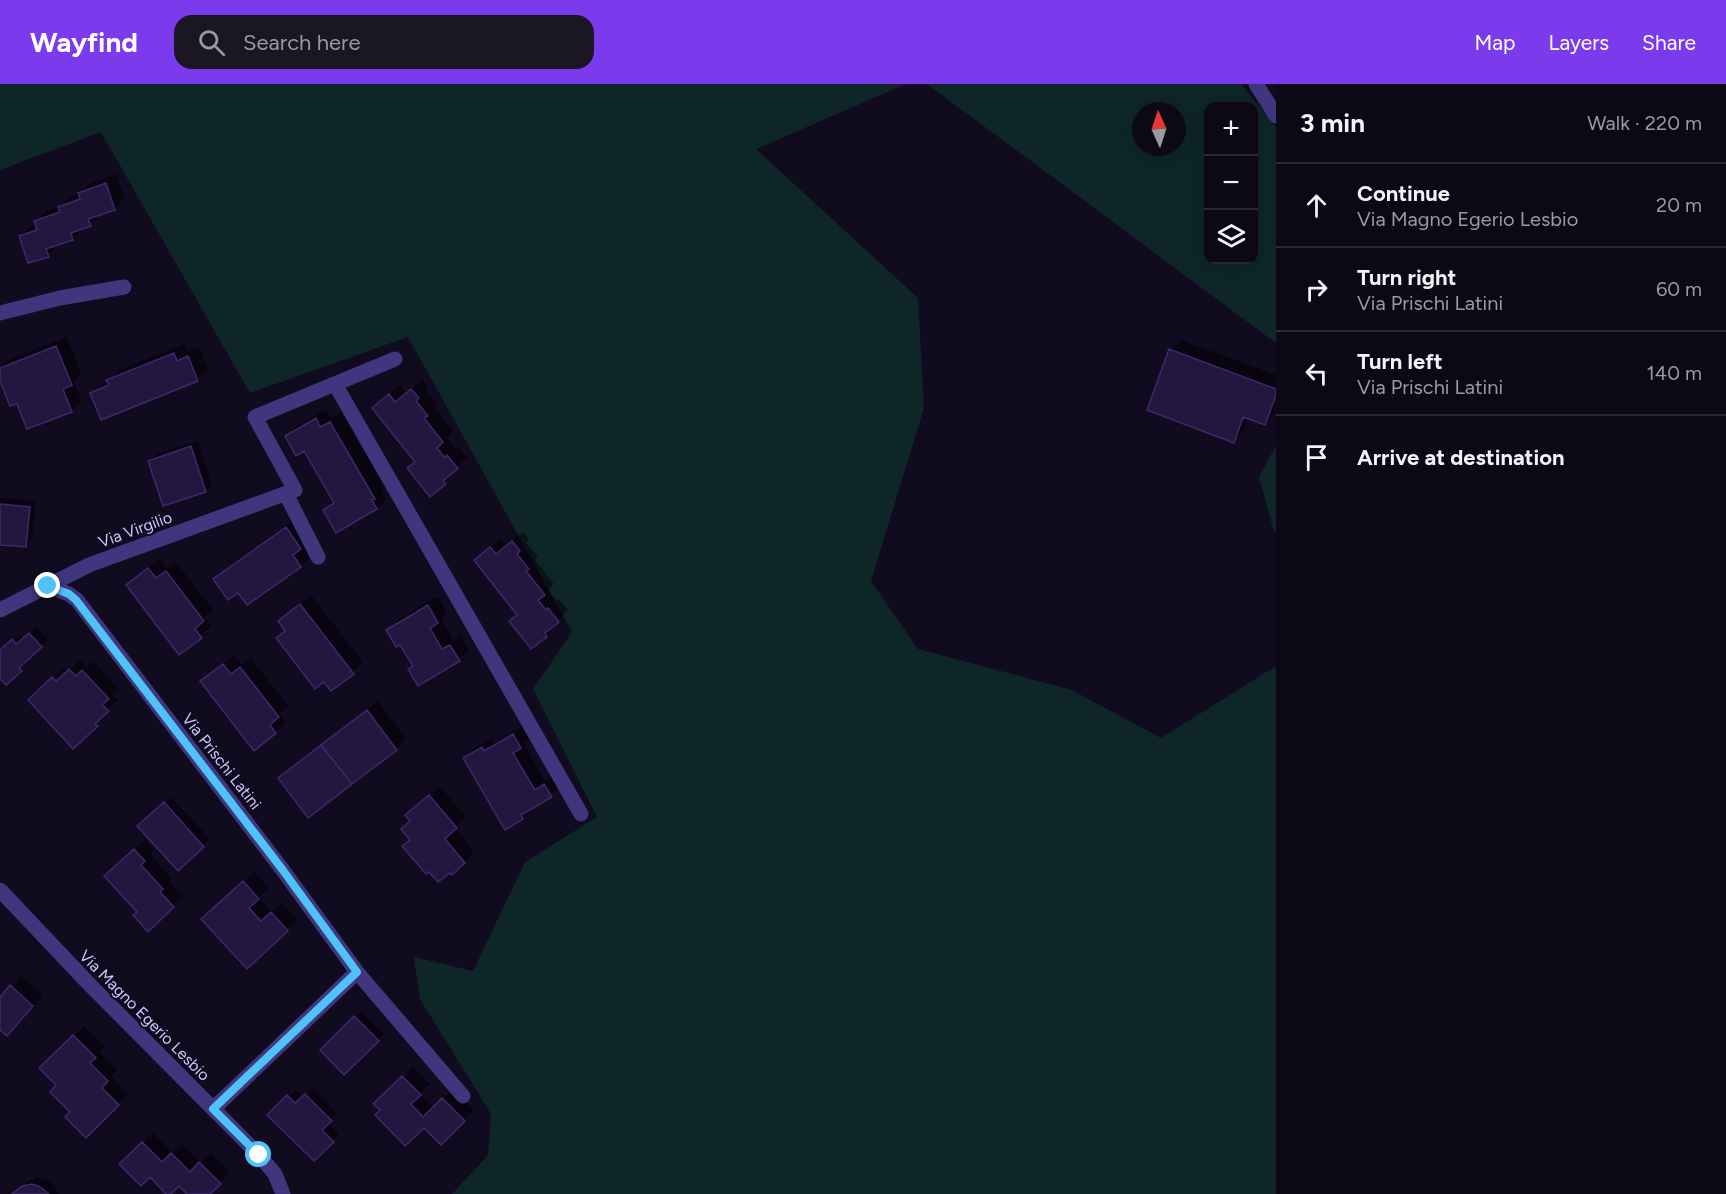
<!DOCTYPE html>
<meta charset="utf-8">
<style>
body{margin:0;font-family:Figtree,sans-serif;background:#1a1623;color:#f1f3f6}
.controls{position:absolute;right:18px;top:18px;display:grid;overflow:hidden;border-radius:12px;box-shadow:0 3px 15px #0003}
.controls button{width:54px;height:54px;display:grid;place-items:center;padding:0;border:0;border-bottom:2px solid #2c2935;background:#0c0816;color:#f1f3f6;font:30px sans-serif}
.compass{position:absolute;left:1132px;top:18px;width:54px;height:54px;border-radius:50%;background:#0c0816;box-shadow:0 3px 15px #0003;rotate:357deg}
.stop{position:absolute;width:18px;height:18px;margin:-14px;border:4px solid #4fc3f7;border-radius:50%;background:#fff}
.stop.end{background:#4fc3f7;border-color:#fff;box-shadow:0 2px 6px #0008}
.list{margin:0;padding:0;list-style:none}
h2{display:flex;justify-content:space-between;align-items:center;height:78px;margin:0;padding:0 24px;font-size:26px}
h2 small{font-size:20px;font-weight:400;color:#9a9aa1}
.list li{display:grid;grid-template-columns:39px 1fr auto;gap:18px;align-items:center;box-sizing:border-box;height:84px;padding:0 24px;border-top:2px solid #2c2935}
.list b{display:block;font-size:22px;white-space:nowrap}
.list p{margin:0;font-size:20px;white-space:nowrap;color:#9a9aa1}
.list em{font-size:20px;font-style:normal;color:#9a9aa1}
.icon{flex:none;width:33px;height:33px;fill:none;stroke:currentColor;stroke-width:2;stroke-linecap:round;stroke-linejoin:round}
.map{position:relative;flex:none;width:1276px;height:1110px;overflow:hidden}
header{display:flex;align-items:center;gap:36px;box-sizing:border-box;height:84px;padding:0 30px;background:#7c3aed;color:#fff}
header strong{font-size:28px}
nav{display:flex;gap:33px;margin-inline-start:auto;font-size:21px}
.search{width:420px;height:54px;background:#1a1623;display:flex;align-items:center;gap:15px;box-sizing:border-box;padding:0 21px;border-radius:18px;color:#9a9aa1;font-size:22px}
main{display:flex}
aside{flex:1;background:#0c0816}
.map>svg:first-child{display:block}
</style>
<header>
<strong>Wayfind</strong>
<div class="search"><svg class="icon" aria-label="search" viewBox="0 0 24 24"><circle cx="10" cy="10" r="6"/><path d="M15 15l6 6"/></svg>Search here</div>
<nav><a>Map</a><a>Layers</a><a>Share</a></nav>
</header>
<main>
<div class="map">
<svg width="1276" height="1110" viewBox="0 0 1276 1110">
<rect width="100%" height="100%" fill="#100b1e"/>
<path fill="#0e2628" fill-rule="evenodd" d="M0,0H906L756,65L918,214L924,324L871,497L918,565L1072,606L1161,654L1276,582V1110H452L488,1071L491,1030L420,915L414,873L473,887L525,778L597,733L533,605L572,548L408,253L250,309L101,48L0,86Z
M927,0H1241L1276,43V259ZM1208,22H1254V176H1208ZM1141,27H1177V63H1141Z
M1276,361V447L1274,448L1259,393Z"/>
<path fill="#0007" d="M116,90L125,114L114,125L100,131L72,155L58,161L48,171L20,152L31,142L36,140V137L46,127L61,122L70,113L80,110L90,99Z
M67,253L81,290L74,297L81,316L71,327L18,318L0,292V284L8,276Z
M1181,256L1276,291L1274,329L1264,340L1248,334L1244,347L1233,357L1171,266Z
M184,260L187,267L199,263L208,285L197,295L102,334L92,309L102,299L108,296L119,286Z
M422,296L428,303L425,306L437,320L434,323L453,347L447,353L456,365L458,362L467,373L453,387L455,389L430,411L417,377L374,324L400,301L406,309Z
M326,325L331,334L341,328L384,403L382,406L387,414L377,424L336,447L325,426L334,416L305,365L286,352L297,342Z
M198,357L212,400L206,406L164,420L150,377L156,370Z
M0,414L36,417L32,455L26,462L0,459Z
M297,434L310,454L303,461L311,472L300,482L248,519L239,507L215,495L225,485Z
M523,448L529,456L526,459L538,473L535,476L554,500L548,506L557,517L559,515L568,526L555,539L556,541L546,551L518,530L476,476L501,454L507,461Z
M159,475L167,485L176,478L213,526L205,534L211,542L179,569L128,501Z
M311,511L363,578L353,588L280,537Z
M438,512L447,528L441,534L453,556L461,552L469,566L459,576L410,585L414,581L401,559L388,546L398,536Z
M36,543L48,556L25,577L27,579L6,599L0,592V568L20,550L24,554Z
M234,571L242,581L251,574L288,622L280,630L286,638L275,648L202,597Z
M80,576L87,583L93,577L118,604L112,610L118,616L105,629L107,631L96,641L40,606L63,584L67,588Z
M378,617L406,655L396,665L280,694L290,684Z
M524,641L531,653L524,660L545,697L555,691L561,702L522,734L465,674L475,664L493,654L495,658Z
M440,702L466,733L455,744L474,768L464,778L412,755L411,736L407,731Z
M171,713L210,755L178,785L146,736Z
M145,756L154,766L150,770L172,794L169,797L183,812L173,822L116,782Z
M254,788L269,804L259,813L272,828L282,819L298,835L247,883L214,825Z
M21,892L43,911L17,940L0,944V907L4,911Z
M362,927L384,950L344,989L322,966Z
M84,942L105,963L99,968L117,986L111,992L128,1010L86,1052L58,1001L41,984Z
M413,983L430,1000L420,1009L434,1024L453,1005L474,1026L441,1059L424,1042L382,1026L376,1020Z
M313,1004L337,1029L328,1039L339,1050L314,1075L269,1031L295,1006L303,1014Z
M153,1049L173,1069L182,1060L201,1079L211,1069L230,1089L208,1110H189L179,1100L168,1110L150,1091L121,1080Z
M39,1094L47,1096L54,1101L59,1110H13L23,1100L30,1096Z"/>
<path fill="#23173f" stroke="#3d296b" stroke-width="1.5" d="M106,99L115,126L88,135L91,142L71,149L73,156L46,165L49,173L28,179L19,152L37,146L34,137L60,128L58,123L80,115L78,109Z
M56,262L72,301L63,305L72,328L27,345L17,320L10,322L0,297V284Z
M1169,265L1276,305V311L1265,341L1243,333L1234,359L1147,326Z
M174,269L177,277L188,272L198,297L101,336L90,309L109,301L106,296Z
M411,305L419,314L416,317L428,332L424,334L443,358L437,364L445,374L447,371L458,385L443,397L446,400L430,413L407,384L415,378L372,324L389,310L395,318Z
M316,334L320,343L330,338L375,415L372,416L377,425L336,449L323,426L334,419L304,367L296,372L285,352Z
M191,362L206,408L163,422L148,377Z
M0,420L30,423L26,463L0,461Z
M286,443L301,465L293,471L301,483L247,521L238,509L228,516L213,495Z
M512,457L520,467L517,470L529,485L526,487L545,511L538,516L546,526L548,524L559,538L545,549L547,553L531,565L509,537L517,531L474,476L490,463L496,470Z
M148,484L156,494L166,487L204,537L195,545L202,554L179,571L126,501Z
M300,520L354,590L331,607L324,598L315,605L276,554L285,547L278,537Z
M428,521L438,539L430,544L442,565L450,561L460,577L418,602L408,585L413,582L400,561L396,563L386,546Z
M29,549L42,563L19,584L22,587L6,601L0,595V566L12,555L16,560Z
M223,580L231,590L240,583L279,633L270,641L276,649L254,667L200,597Z
M69,585L76,592L82,586L109,615L102,621L109,627L95,640L98,642L73,665L28,616L52,593L56,597Z
M367,626L397,666L352,700L321,661Z
M513,650L521,664L513,669L535,706L544,700L552,713L521,731L523,735L505,746L463,674L482,663L484,667Z
M321,661L352,700L308,734L278,694Z
M429,711L457,744L445,755L465,779L452,791L450,789L438,798L429,788L426,790L402,762L410,756L401,745L410,737L405,731Z
M164,718L204,763L178,787L137,742Z
M134,765L145,777L141,781L163,805L160,808L174,823L148,848L133,831L137,828L104,792Z
M243,797L259,815L249,824L261,837L271,828L288,847L247,885L201,835Z
M10,901L33,922L7,952L0,946V913Z
M354,932L379,957L344,991L320,966Z
M73,951L96,974L90,979L108,997L102,1004L119,1021L86,1054L65,1033L70,1028L50,1008L56,1001L39,984Z
M402,992L421,1011L411,1020L423,1033L442,1014L465,1037L441,1061L424,1044L405,1062L375,1031L380,1026L373,1020Z
M305,1010L332,1037L322,1046L334,1058L314,1077L267,1031L287,1011L295,1019Z
M142,1058L162,1078L171,1069L190,1088L199,1078L221,1100L210,1110H187L179,1102L171,1110H166L150,1093L141,1102L119,1080Z
M32,1100L40,1103L49,1110H12L22,1102Z"/>
<g fill="none" stroke-linecap="round" stroke-linejoin="round">
<path stroke="#40367e" stroke-width="15" d="M1256,0L1276,32
M0,229L60,214L124,203
M335,300L581,730
M286,410L318,473
M48,502L69,510L77,516L282,785L357,888L463,1012
M0,526L89,481L295,406L255,333L395,275
M0,806L91,902L259,1071L275,1090L283,1110
M213,1025L357,888"/>
</g>
<g fill="none" stroke-linecap="round" stroke-linejoin="round">
<path stroke="#4fc3f7" stroke-width="8" d="M48,502L69,510L76,516L282,785L357,888L213,1025L259,1071"/>
</g>
<g text-anchor="middle" stroke-width="4.5" stroke-linejoin="round" paint-order="stroke">
<g font-size="16" fill="#d4c8ff" stroke="#100b1e">
<text transform="translate(135 445) rotate(-20)" y="6">Via Virgilio</text>
<text transform="translate(222 677) rotate(52)" y="6">Via Prischi Latini</text>
<text transform="translate(145 931) rotate(45)" y="6">Via Magno Egerio Lesbio</text>
</g>
</g>
</svg>
<div class="controls">
<button>+</button>
<button>−</button>
<button><svg class="icon" aria-label="layers" viewBox="0 0 24 24"><path d="M12 4l9 5-9 5-9-5zM3 14l9 5 9-5"/></svg></button>
</div>
<svg class="compass" viewBox="-18 -18 36 36"><path d="M0-13l5 13h-10z" fill="#e53935"/><path d="M0 13l5-13h-10z" fill="#9a9aa1"/></svg>
<div class="stop" style="left:259px;top:1071px"></div>
<div class="stop end" style="left:48px;top:502px"></div>
</div>
<aside>
<h2>3 min<small>Walk · 220 m</small></h2>
<ul class="list">
<li><svg class="icon" aria-label="ahead" viewBox="0 0 24 24"><path d="M12 20V5M6 11l6-6 6 6"/></svg><div><b>Continue</b><p>Via Magno Egerio Lesbio</p></div><em>20 m</em></li>
<li><svg class="icon" aria-label="right" viewBox="0 0 24 24"><path d="M7 20v-9h11M14 6l5 5-5 5"/></svg><div><b>Turn right</b><p>Via Prischi Latini</p></div><em>60 m</em></li>
<li><svg class="icon" aria-label="left" viewBox="0 0 24 24"><path d="M17 20v-9H6M10 6l-5 5 5 5"/></svg><div><b>Turn left</b><p>Via Prischi Latini</p></div><em>140 m</em></li>
<li><svg class="icon" aria-label="arrive" viewBox="0 0 24 24"><path d="M6 21V4h12l-3 4 3 4H6"/></svg><div><b>Arrive at destination</b></div></li>
</ul>
</aside>
</main>
